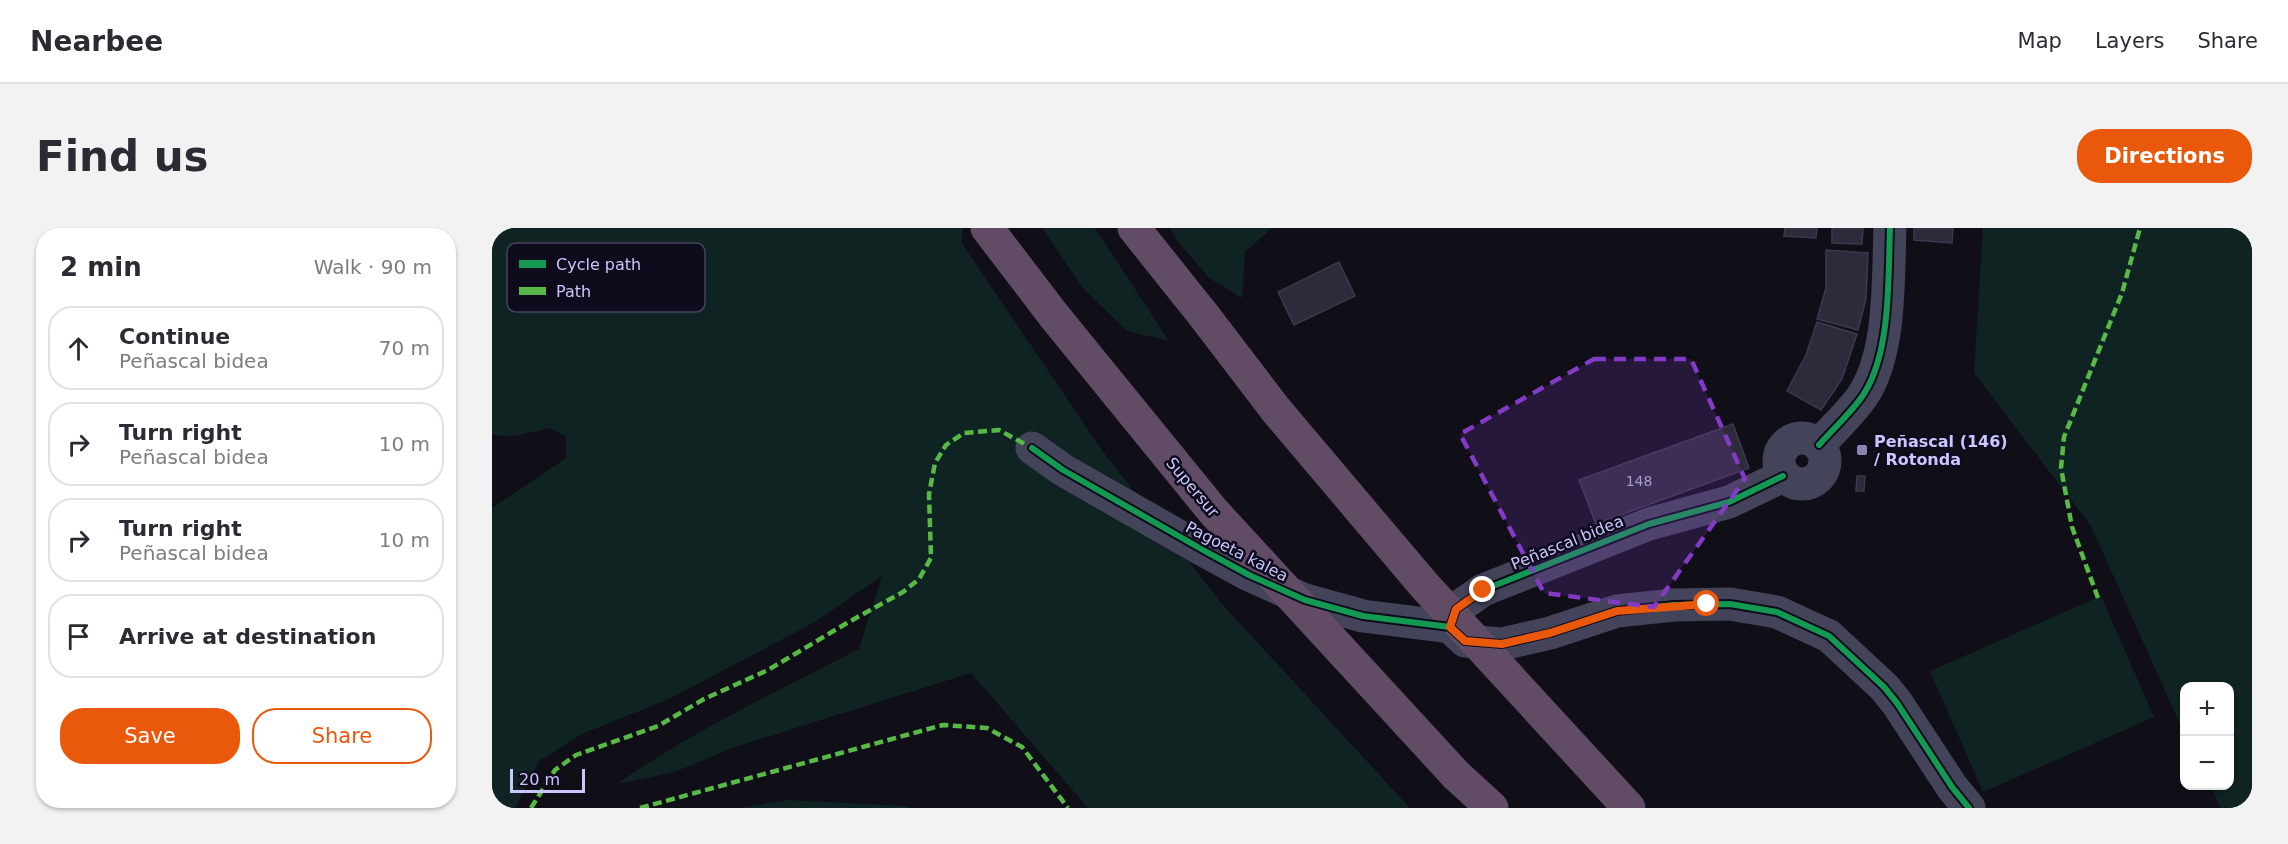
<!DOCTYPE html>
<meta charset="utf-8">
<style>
body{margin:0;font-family:"DejaVu Sans",sans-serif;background:#f2f2f3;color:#2b2b33}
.controls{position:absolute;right:18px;bottom:18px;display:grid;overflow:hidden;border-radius:12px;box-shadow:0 2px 4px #0004}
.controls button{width:54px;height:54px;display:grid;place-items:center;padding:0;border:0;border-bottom:2px solid #e1e1e2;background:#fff;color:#2b2b33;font:30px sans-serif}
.scale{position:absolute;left:18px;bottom:15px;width:75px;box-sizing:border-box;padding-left:6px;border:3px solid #cac6fe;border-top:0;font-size:16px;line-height:21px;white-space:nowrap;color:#cac6fe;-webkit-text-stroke:4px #0d0b1c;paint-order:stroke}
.stop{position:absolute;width:18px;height:18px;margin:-14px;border:4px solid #ea580c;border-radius:50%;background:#fff}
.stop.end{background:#ea580c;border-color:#fff;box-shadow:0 2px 6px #0008}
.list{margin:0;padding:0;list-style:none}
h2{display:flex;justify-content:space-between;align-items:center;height:78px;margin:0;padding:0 24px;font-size:26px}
h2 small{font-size:20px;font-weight:400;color:#7c7c81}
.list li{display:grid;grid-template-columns:39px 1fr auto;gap:18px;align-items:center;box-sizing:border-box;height:84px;margin:0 12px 12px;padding:0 12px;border:2px solid #e1e1e2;border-radius:24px}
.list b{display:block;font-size:22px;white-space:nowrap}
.list p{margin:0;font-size:20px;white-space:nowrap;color:#7c7c81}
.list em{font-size:20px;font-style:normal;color:#7c7c81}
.actions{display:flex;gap:12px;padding:18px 24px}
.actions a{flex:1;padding:14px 0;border:2px solid #ea580c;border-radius:24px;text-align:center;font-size:21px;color:#ea580c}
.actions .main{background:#ea580c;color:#fff}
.icon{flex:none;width:33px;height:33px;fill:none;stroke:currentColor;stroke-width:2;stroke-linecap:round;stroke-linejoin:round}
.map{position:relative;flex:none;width:1760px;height:580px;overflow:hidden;border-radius:24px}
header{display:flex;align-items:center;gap:36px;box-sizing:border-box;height:84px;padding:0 30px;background:#fff;border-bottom:2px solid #e1e1e2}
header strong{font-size:28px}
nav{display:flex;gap:33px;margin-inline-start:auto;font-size:21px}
.intro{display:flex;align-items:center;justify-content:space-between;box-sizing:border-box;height:144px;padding:0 36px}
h1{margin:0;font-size:42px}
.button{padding:15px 27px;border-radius:24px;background:#ea580c;color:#fff;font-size:21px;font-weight:700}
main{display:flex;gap:36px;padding:0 36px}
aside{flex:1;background:#fff;border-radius:24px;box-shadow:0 2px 4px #0004}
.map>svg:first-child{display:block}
</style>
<header>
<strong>Nearbee</strong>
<nav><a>Map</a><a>Layers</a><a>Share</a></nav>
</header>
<div class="intro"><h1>Find us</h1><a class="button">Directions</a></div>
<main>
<aside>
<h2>2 min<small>Walk · 90 m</small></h2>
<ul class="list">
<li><svg class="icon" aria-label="ahead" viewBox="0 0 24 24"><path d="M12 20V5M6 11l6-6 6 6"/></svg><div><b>Continue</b><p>Peñascal bidea</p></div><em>70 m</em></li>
<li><svg class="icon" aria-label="right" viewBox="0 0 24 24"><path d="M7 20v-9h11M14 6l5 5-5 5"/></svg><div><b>Turn right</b><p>Peñascal bidea</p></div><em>10 m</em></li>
<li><svg class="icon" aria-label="right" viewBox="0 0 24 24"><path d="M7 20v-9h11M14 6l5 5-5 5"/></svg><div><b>Turn right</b><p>Peñascal bidea</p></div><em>10 m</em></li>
<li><svg class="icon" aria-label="arrive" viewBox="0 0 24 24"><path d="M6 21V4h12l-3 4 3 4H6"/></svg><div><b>Arrive at destination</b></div></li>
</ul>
<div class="actions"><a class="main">Save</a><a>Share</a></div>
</aside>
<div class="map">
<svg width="1760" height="580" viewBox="0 0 1760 580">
<rect width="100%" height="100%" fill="#100f18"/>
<path fill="#0e2322" d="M0,0H471L469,14L609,221L730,376L918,580H596L479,445L243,519L180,545L125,556C201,503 285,463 367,421L390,348L323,394L177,471L92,505L47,533L23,580H0V280L74,230V209L58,200L23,208L0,207Z
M550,0H603L677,113L635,103L591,60Z
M678,0H780L753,24L750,70L717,50L685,12Z
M1491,0H1760V580H1729L1718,558H1738V458H1692V505L1599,298L1482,145Z
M1609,368L1662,489L1491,564L1438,443Z
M297,572L412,578L420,580H249Z"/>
<path fill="#2d2b3b" stroke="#3b394d" stroke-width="1.5" d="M1293,0H1325L1324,10L1292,8Z
M1340,0H1371L1370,16L1340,15Z
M1422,0H1461L1460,15L1422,12Z
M1334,22L1376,25L1374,71L1366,102L1325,91L1334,60Z
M847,34L863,68L802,97L786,64Z
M1325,94L1365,106L1350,151L1329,182L1295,163L1314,127Z
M1241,196L1257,240L1104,296L1087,252Z
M1365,248H1373L1372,263H1364Z"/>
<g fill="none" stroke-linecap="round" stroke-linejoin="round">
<path stroke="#434459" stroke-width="33" d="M1287 233a23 23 0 1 1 46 0a23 23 0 1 1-46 0Z
M1327,217C1340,202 1364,180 1373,164C1399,121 1396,50 1398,0
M540,220L571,242L711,322L757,347L813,372L871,388L958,399
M1291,248L1237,274L1157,296L991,362L964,381L958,399L973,413L1010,416L1058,405L1125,383L1182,377L1238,376L1285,384L1337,408L1392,459L1405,475L1460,559L1477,580"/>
<path stroke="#624b65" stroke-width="33" d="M495,0L563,89
M642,0L713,89
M964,547L1000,580"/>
<path stroke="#624b65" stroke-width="33" d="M563,89L721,283L964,547
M713,89L784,182L932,357L1137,580"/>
<path stroke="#58b947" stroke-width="4.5" stroke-dasharray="9 4.5" stroke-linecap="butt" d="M1606,370L1580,299L1569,240L1572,209L1630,65L1648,0
M39,580L63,542L84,527L166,498L212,471L276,442L355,395L411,364L427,351L439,330L437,266L443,235L454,217L472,205L507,202L540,220
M148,580L451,497L495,500L530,519L576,580"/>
<g stroke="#0d0b1c" stroke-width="10">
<path id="cycleway" d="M1327,217C1340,202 1364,180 1373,164C1399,121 1396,50 1398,0
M540,220L571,242L711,322L757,347L813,372L871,388L958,399
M1291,248L1237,274L1157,296L991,362L964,381L958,399L973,413L1010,416L1058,405L1125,383L1182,377L1238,376L1285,384L1337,408L1392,459L1405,475L1460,559L1477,580"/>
</g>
<use href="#cycleway" stroke="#139951" stroke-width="6"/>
</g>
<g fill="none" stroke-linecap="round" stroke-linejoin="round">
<path stroke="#ea580c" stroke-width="8" d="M991,362L964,381L958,399L973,413L1010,416L1058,405L1125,383L1215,376"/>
</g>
<path fill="#833bc5" fill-opacity="0.2" stroke="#833bc5" stroke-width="4.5" stroke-dasharray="12 8" stroke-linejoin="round" d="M1102,131H1199L1253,251L1162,379L1052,365L968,206Z"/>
<rect fill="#8986ae" stroke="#0d0b1c" stroke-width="2" x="1364" y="216" width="12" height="12" rx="3"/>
<g text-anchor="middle" stroke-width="5" stroke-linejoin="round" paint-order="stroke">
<g font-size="14" fill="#a39fcd">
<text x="1147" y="258">148</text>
</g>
<g font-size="16" font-weight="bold" fill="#cac6fe" stroke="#0d0b1c" text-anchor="start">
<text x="1382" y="219">Peñascal (146)<tspan x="1382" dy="18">/ Rotonda</tspan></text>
</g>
<g font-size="16" fill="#cac6fe" stroke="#0d0b1c">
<text transform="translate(701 259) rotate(50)" y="6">Supersur</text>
<text transform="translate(1075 314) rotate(-22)" y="6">Peñascal bidea</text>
<text transform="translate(745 323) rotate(27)" y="6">Pagoeta kalea</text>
</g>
</g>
<rect x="15" y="15" width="198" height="69" rx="9" fill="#0d0b1c" stroke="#464360" stroke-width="1.5"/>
<rect x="27" y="32" width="27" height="8" fill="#139951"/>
<rect x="27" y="59" width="27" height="8" fill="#58b947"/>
<g font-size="16" fill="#cac6fe">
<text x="64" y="42">Cycle path</text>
<text x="64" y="69">Path</text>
</g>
</svg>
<div class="controls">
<button>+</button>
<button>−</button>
</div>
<div class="scale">20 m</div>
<div class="stop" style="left:1215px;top:376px"></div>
<div class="stop end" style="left:991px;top:362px"></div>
</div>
</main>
